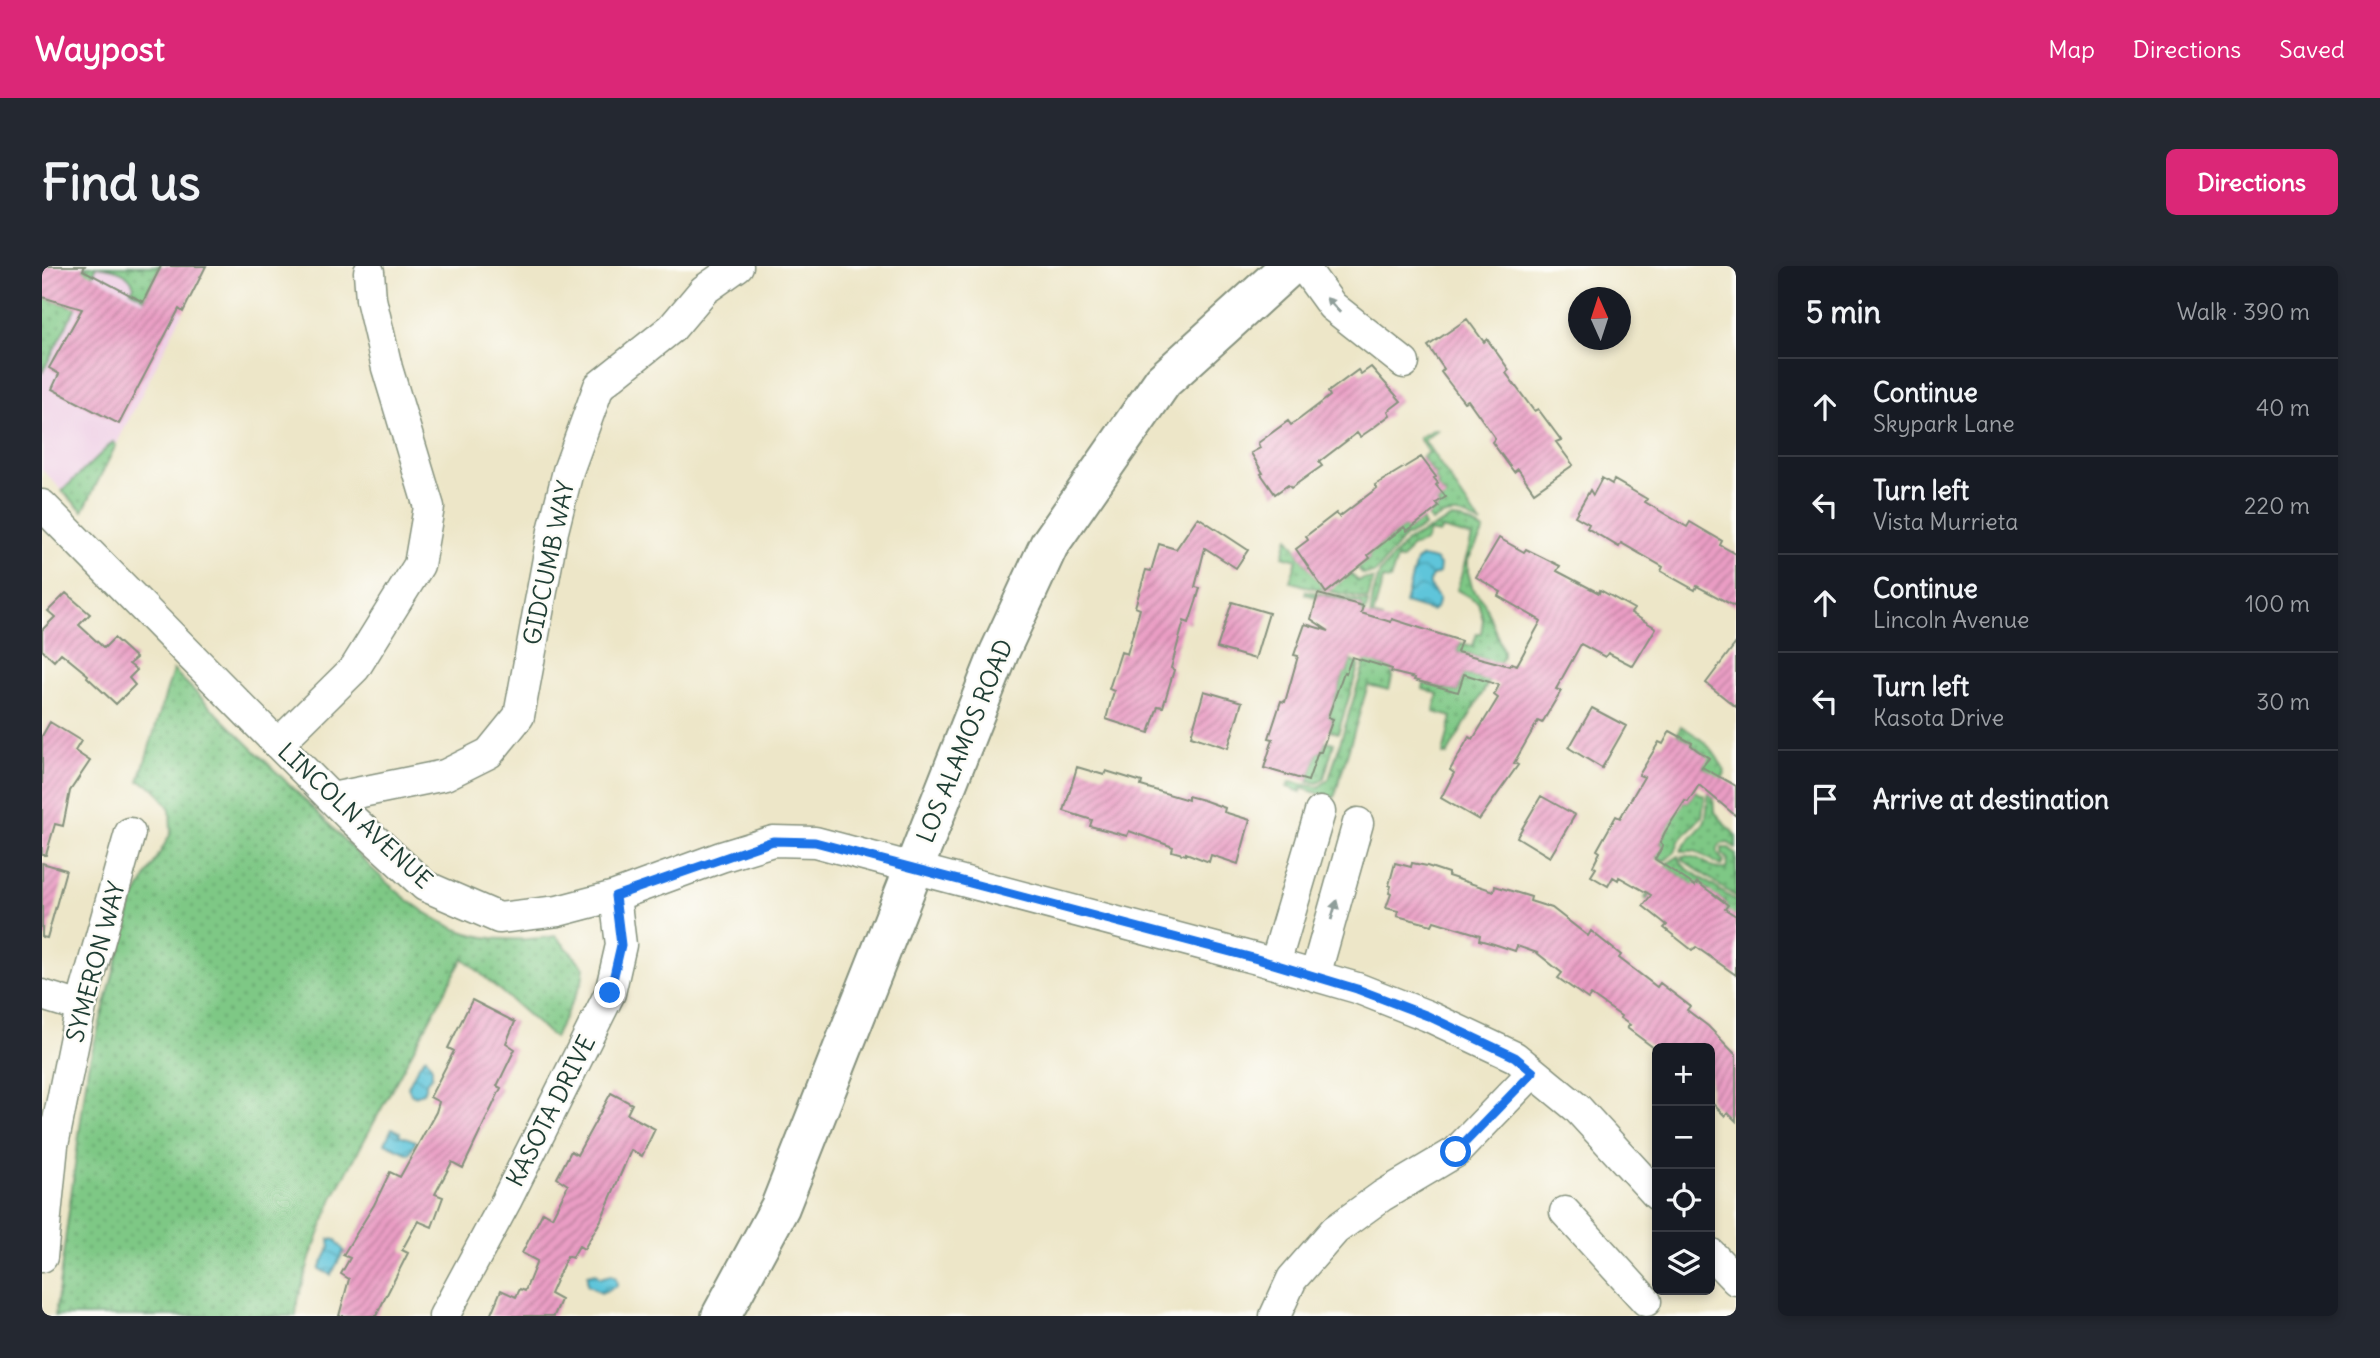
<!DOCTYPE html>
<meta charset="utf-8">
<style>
body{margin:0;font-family:Delius,sans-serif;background:#242831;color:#f1f3f6}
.controls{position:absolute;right:21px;bottom:21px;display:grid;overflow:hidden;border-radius:10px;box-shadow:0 4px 10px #0003}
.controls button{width:63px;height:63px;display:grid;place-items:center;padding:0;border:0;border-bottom:2px solid #363941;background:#171b24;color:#f1f3f6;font:35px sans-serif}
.compass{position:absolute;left:1526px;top:21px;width:63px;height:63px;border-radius:50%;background:#171b24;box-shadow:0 4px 10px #0003;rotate:357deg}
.stop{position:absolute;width:21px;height:21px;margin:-16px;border:5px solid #1a73e8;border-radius:50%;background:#fff}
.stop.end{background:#1a73e8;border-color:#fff;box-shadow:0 2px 7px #0008}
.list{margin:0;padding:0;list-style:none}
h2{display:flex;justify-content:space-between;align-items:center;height:91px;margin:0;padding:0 28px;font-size:30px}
h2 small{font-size:23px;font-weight:400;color:#9ea1a6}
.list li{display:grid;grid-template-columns:46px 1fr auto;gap:21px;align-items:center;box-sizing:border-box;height:98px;padding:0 28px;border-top:2px solid #363941}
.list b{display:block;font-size:26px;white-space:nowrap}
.list p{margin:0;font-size:23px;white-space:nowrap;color:#9ea1a6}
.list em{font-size:23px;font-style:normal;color:#9ea1a6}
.icon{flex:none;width:38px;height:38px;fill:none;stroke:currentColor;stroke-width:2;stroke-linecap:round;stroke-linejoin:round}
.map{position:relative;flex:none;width:1694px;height:1050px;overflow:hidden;border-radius:10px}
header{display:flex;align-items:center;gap:42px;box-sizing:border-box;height:98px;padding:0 35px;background:#db2777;color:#fff}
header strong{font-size:33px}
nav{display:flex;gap:38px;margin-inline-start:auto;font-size:24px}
.intro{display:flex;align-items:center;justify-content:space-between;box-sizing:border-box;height:168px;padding:0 42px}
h1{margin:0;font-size:49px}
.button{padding:18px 32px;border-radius:10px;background:#db2777;color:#fff;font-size:24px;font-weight:700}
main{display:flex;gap:42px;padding:0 42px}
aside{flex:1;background:#171b24;border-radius:10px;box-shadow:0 4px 10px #0003}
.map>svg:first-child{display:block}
</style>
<header>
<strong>Waypost</strong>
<nav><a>Map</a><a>Directions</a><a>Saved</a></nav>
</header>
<div class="intro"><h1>Find us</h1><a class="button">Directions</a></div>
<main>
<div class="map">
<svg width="1694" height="1050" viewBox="0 0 1694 1050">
<defs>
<pattern id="grass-dots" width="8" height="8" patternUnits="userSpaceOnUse" patternTransform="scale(1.75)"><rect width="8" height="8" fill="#7ec885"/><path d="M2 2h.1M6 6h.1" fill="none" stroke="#67a46e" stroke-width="1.8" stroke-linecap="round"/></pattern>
<pattern id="water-waves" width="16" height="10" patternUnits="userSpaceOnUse" patternTransform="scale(1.75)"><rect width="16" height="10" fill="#5ec5da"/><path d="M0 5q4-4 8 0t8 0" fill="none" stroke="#4da1b2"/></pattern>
<pattern id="building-hatch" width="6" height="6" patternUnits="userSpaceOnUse" patternTransform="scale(1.75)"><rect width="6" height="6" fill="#ea9dc4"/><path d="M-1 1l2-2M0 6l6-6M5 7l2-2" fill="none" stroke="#bd81a0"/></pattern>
</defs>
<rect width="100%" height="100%" fill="#fdfcf7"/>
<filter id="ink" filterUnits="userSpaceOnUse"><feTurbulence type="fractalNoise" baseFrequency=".0143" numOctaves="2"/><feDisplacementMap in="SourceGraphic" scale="14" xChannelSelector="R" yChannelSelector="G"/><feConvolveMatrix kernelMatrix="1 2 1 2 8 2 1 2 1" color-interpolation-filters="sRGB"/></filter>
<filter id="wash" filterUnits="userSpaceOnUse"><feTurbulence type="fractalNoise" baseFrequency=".00686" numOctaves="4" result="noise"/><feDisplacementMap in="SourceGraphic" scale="28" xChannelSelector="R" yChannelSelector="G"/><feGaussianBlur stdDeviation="1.57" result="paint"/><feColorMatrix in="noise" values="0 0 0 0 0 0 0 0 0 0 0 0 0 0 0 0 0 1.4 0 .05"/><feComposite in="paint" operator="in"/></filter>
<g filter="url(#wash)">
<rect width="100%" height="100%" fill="#ede6c8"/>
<path fill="#efd0e6" d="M0,0H164L41,245L0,204Z"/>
<path fill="url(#grass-dots)" stroke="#4e825c" stroke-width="2" d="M43,0H119L102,32L89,24L92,20C86,4 70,2 55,0L0,107V31L29,40Z
M1392,163L1395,164L1382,174L1439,259C1422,247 1407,243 1389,256L1385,250L1397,241L1395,238L1404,231L1394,219L1396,217L1392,212L1394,210L1379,191L1386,187L1377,172Z
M71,176L74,179L41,245L20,225Z
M1410,252L1420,253L1442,265L1426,294V306L1430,321L1442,336L1461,385V391L1405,489L1401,488L1410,451L1392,446L1396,428L1381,423L1382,417L1416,426L1422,408L1441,414L1445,394L1416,386L1418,377L1431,380L1435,367H1439L1441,354L1436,336L1415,324L1430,271L1400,263L1397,268L1387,266L1383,276L1369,281L1359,294L1355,293L1348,314L1341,313L1331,350L1340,353L1336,367L1328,351L1331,329L1338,306L1365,275Z
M1379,254L1382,261L1362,272L1333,307L1321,308L1315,301L1327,293L1326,289L1362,261L1366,264Z
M1246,271L1268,303L1308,306L1316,315L1321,313H1331L1326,333L1263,320L1248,315L1255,294L1241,290Z
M1264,325L1326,336L1323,350L1313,369L1321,340L1277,328L1275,331L1263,328Z
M1326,386L1340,390L1337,399L1350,403L1351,406L1347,424L1326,419L1292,532L1259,522V526L1245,521L1248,516L1277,521L1287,513Z
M1309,395L1317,398L1296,467L1287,464L1291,453L1286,451L1302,406H1305Z
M131,404C178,450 225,497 272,543C316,587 356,638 414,663C445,676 481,675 514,670L542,701L540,716L512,772L421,692L291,932L269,989L255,1037L254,1050H13L46,801L91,635L129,567L128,543L113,522L97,515Z
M1639,460C1660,472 1674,484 1683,507L1679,514L1660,501L1666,492L1649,479L1650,477L1635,469Z
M1284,475L1292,477L1282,512L1276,517L1266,516L1276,486H1280Z
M1653,525L1663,530L1660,550L1637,575L1633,586L1622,595L1614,591L1621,580L1618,577L1623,567L1620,565L1643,535L1646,536Z
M1667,526L1671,530L1672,545L1694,570V582L1686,577L1679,578C1673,584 1676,590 1682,595L1679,600L1653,585H1639C1644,572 1658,567 1663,554C1666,546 1665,535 1667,526Z
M1680,582H1687L1694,588V631L1641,594L1640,590C1660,587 1667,606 1684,603L1686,594L1680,588Z
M1637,590L1639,597L1644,602L1694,635V655L1683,643L1686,639L1673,630L1665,629L1667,625L1656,617L1653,620L1629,604L1605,634L1603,632L1626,597Z"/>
<path fill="url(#water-waves)" stroke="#3e8187" stroke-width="2" d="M1380,291L1393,294L1398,299L1397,307L1389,311C1385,323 1392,324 1397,333L1394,342L1389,345L1363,337L1374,295Z
M384,791L390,801V810L385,815L381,827L373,830L369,828L366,821C371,811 376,797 384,791Z
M350,862L358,866L357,869L374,875L367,888L343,877Z
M287,973L294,974L302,985L289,1009L277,1003L288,981Z
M553,1007L558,1012L569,1009L574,1012L575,1020L559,1027L545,1019V1009Z"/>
<g id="blocks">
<path fill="url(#building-hatch)" d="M0,0H43L41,4L101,36L119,0H164L141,46L137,43L77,158L10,123L17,108L7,102L40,43L0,31Z
M1425,53L1442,76L1445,73L1467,104L1464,107L1492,145L1496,143L1519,174L1514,176L1531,199L1492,226L1476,203L1472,206L1450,176L1453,172L1426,134L1422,136L1408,118L1399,106L1402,103L1386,80Z
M1329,101L1359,135L1346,145L1348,149L1331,162L1318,171L1315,167L1277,196L1280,200L1267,209L1249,222L1246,219L1233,228L1219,208L1221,207L1209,187L1218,182L1216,177L1246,155L1249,159L1259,152L1288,130L1286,126L1316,104L1319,108Z
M1379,191L1394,211L1392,212L1396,217L1394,219L1404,231L1394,237L1397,241L1365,265L1362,261L1326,289L1328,292L1284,327L1254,283L1266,274L1264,270L1294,247L1297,251L1335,222L1333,219Z
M1560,212L1570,218L1572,214L1605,233L1603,236L1645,261L1648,256L1680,275L1678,279L1694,288V341L1655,320L1653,324L1619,305L1621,301L1579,277L1577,281L1545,262L1547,258L1533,250L1548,224L1551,229Z
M1156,251L1206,284L1194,302L1163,282L1153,321L1158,322L1154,336L1147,357L1142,355L1129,402L1132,404L1121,441L1116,440L1107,467L1064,453L1072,425L1067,423L1079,386L1085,388L1098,343L1093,341L1104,304L1109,305L1117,278L1134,283Z
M1457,272L1482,286L1484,283L1518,300L1515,305L1557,327L1558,324L1592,343L1589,347L1614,362L1591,400L1566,387L1563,391L1539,378L1514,423L1519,425L1500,457L1496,455L1472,497L1476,499L1437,554L1399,532L1412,507L1408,504L1419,485L1427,471L1431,473L1456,432L1452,429L1457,419L1422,408L1416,426L1372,414L1373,412L1349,406L1350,403L1310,391L1304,407L1302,406L1286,451L1291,453L1279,486H1276L1266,515L1222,502L1231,473L1227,472L1239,435L1243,436L1256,390L1252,389L1263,358L1287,365L1269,353L1276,328L1321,340L1319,347L1349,356L1350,353L1419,375L1415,386L1468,400L1470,397L1475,399L1499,355L1456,330L1459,326L1434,311Z
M24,327L48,348L37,359L62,382L72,372L94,392L87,398L95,404L87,412L93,419L74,438L45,411L46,409L19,387L12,395L0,384V364L13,351L6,345Z
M1190,336L1227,347L1213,393L1175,382Z
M1694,377V441L1664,417Z
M1162,425L1200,436L1186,482L1149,470Z
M1550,442L1584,460L1560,502L1527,482Z
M8,456L39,475L33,485L48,495L28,525L21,560L13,558L4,589H0V470Z
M1628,465L1650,477L1649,479L1655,484L1667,492L1660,501L1694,520V550L1657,519L1646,536L1643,535L1623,566L1618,577L1621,580L1613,593L1653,620L1655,616L1686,639L1683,643L1694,650V709L1654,681L1650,684L1622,662L1625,659L1601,640L1609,629L1577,611L1576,614L1571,611L1566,620L1549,610L1554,602L1551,600L1558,586L1555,584L1574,550L1578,552L1602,511L1597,509L1617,476L1621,478Z
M1035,501L1062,509L1064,505L1100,516L1099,520L1146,534V530L1161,534L1183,542L1182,546L1208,554L1196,598L1169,589L1167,596L1144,587V589L1130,585L1131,581L1087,565L1085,570L1048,560L1050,554L1022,545Z
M1499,530L1533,549L1508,591L1475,571Z
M0,597L24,604L5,672L0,671Z
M1353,597L1369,601L1370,597L1385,600L1406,607V610L1452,625L1453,620L1489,631L1488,635L1510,642L1546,670L1549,665L1579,689L1577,692L1615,721L1618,717L1631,727L1648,740L1645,744L1666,760L1694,789V855L1686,847L1683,850L1668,835V782H1612L1585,762L1588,759L1578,752L1579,750L1549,729L1546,733L1516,712L1520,707L1495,687L1475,680L1473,685L1452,678L1437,674L1438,669L1392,655L1390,659L1355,650L1356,645L1344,642L1349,628L1347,627L1349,620L1347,619Z
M430,734L473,756L464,777L473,783L455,820L459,822L421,902L410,896L393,928L401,931L390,961L376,955L360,984L366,987L334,1050H297L307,1013L299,1008L308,992L301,989L332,939L348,906L358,911L394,846L397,836L388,831L412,785L406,782Z
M569,827L590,838L585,848L613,863L600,890L589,884L559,954L542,983L537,980L530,992L525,990L508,1028L519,1034L512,1050H448L459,1024L474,1031L478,1023L483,1025L495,995L480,987L501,946L510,951L526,919L515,912L529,885L535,889Z"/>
</g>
</g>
<g filter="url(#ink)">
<use href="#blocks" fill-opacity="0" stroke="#86927e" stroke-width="2"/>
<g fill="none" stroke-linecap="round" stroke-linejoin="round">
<g stroke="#86927e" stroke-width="33">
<path id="minor" d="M1261,0L1290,40L1362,97
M0,239L307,550L383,620L457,652L516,645L573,630L679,591L731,575L773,576L1215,693L1315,722L1386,750L1473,791L1535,842L1615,929
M236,478L313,402L377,299L387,241L345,102L329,33L327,6
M290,532L403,509L447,487L477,450L511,265L526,205L557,120L630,62L662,24L696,0
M1233,698L1278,546
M1273,710L1316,557
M0,729L39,741
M1523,946L1604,1035
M1668,987L1694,1014
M0,991L11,879L39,741L88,567
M402,1050L464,935L568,727L579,679L573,630
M1233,1050L1250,1013L1293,964L1340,930L1414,886L1491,806"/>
</g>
<g stroke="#86927e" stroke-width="42">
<path id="major" d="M679,1050L738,941L957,387L1007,279L1121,115L1248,0"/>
</g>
<use href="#minor" stroke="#fff" stroke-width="30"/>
<use href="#major" stroke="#fff" stroke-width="38"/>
</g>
<defs><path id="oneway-solid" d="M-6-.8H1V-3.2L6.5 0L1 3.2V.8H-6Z" transform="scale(1.75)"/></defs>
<g fill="#8f9e9a">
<use href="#oneway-solid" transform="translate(1291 39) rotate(-133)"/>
<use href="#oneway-solid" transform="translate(1292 644) rotate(-74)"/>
</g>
</g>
<g fill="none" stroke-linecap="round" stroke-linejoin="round" filter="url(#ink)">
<path stroke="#1a73e8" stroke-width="9" d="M568,727L579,679L573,630L731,575L773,576L1215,693L1315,723L1386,750L1473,791L1491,806L1414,886"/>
</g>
<g text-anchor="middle" stroke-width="5" stroke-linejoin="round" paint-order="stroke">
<g font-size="24" fill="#1f3d34" stroke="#fdfcf7">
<text transform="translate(507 297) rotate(-78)" y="8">GIDCUMB WAY</text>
<text transform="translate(923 475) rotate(-68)" y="8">LOS ALAMOS ROAD</text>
<text transform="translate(313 550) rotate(43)" y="8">LINCOLN AVENUE</text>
<text transform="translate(54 696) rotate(-75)" y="8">SYMERON WAY</text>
<text transform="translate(509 845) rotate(-63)" y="8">KASOTA DRIVE</text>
</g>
</g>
</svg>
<div class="controls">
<button>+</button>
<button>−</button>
<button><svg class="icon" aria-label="locate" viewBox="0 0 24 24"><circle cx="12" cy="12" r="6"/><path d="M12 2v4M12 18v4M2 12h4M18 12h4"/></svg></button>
<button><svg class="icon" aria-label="layers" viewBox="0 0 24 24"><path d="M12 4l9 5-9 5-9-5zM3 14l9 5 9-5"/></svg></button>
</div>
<svg class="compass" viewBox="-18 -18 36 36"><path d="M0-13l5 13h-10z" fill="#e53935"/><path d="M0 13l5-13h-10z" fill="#9ea1a6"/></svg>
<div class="stop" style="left:1414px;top:886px"></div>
<div class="stop end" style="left:568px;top:727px"></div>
</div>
<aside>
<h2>5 min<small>Walk · 390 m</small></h2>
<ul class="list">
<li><svg class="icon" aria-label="ahead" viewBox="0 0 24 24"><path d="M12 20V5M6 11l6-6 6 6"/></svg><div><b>Continue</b><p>Skypark Lane</p></div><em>40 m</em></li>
<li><svg class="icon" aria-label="left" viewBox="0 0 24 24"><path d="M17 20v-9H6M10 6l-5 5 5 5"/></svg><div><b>Turn left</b><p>Vista Murrieta</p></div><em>220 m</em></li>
<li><svg class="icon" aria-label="ahead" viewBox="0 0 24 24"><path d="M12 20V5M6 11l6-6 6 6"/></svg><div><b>Continue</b><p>Lincoln Avenue</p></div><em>100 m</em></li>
<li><svg class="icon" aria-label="left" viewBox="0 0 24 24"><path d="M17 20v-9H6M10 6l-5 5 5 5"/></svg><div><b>Turn left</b><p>Kasota Drive</p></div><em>30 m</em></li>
<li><svg class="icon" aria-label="arrive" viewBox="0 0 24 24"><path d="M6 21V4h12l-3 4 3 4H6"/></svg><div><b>Arrive at destination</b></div></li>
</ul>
</aside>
</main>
